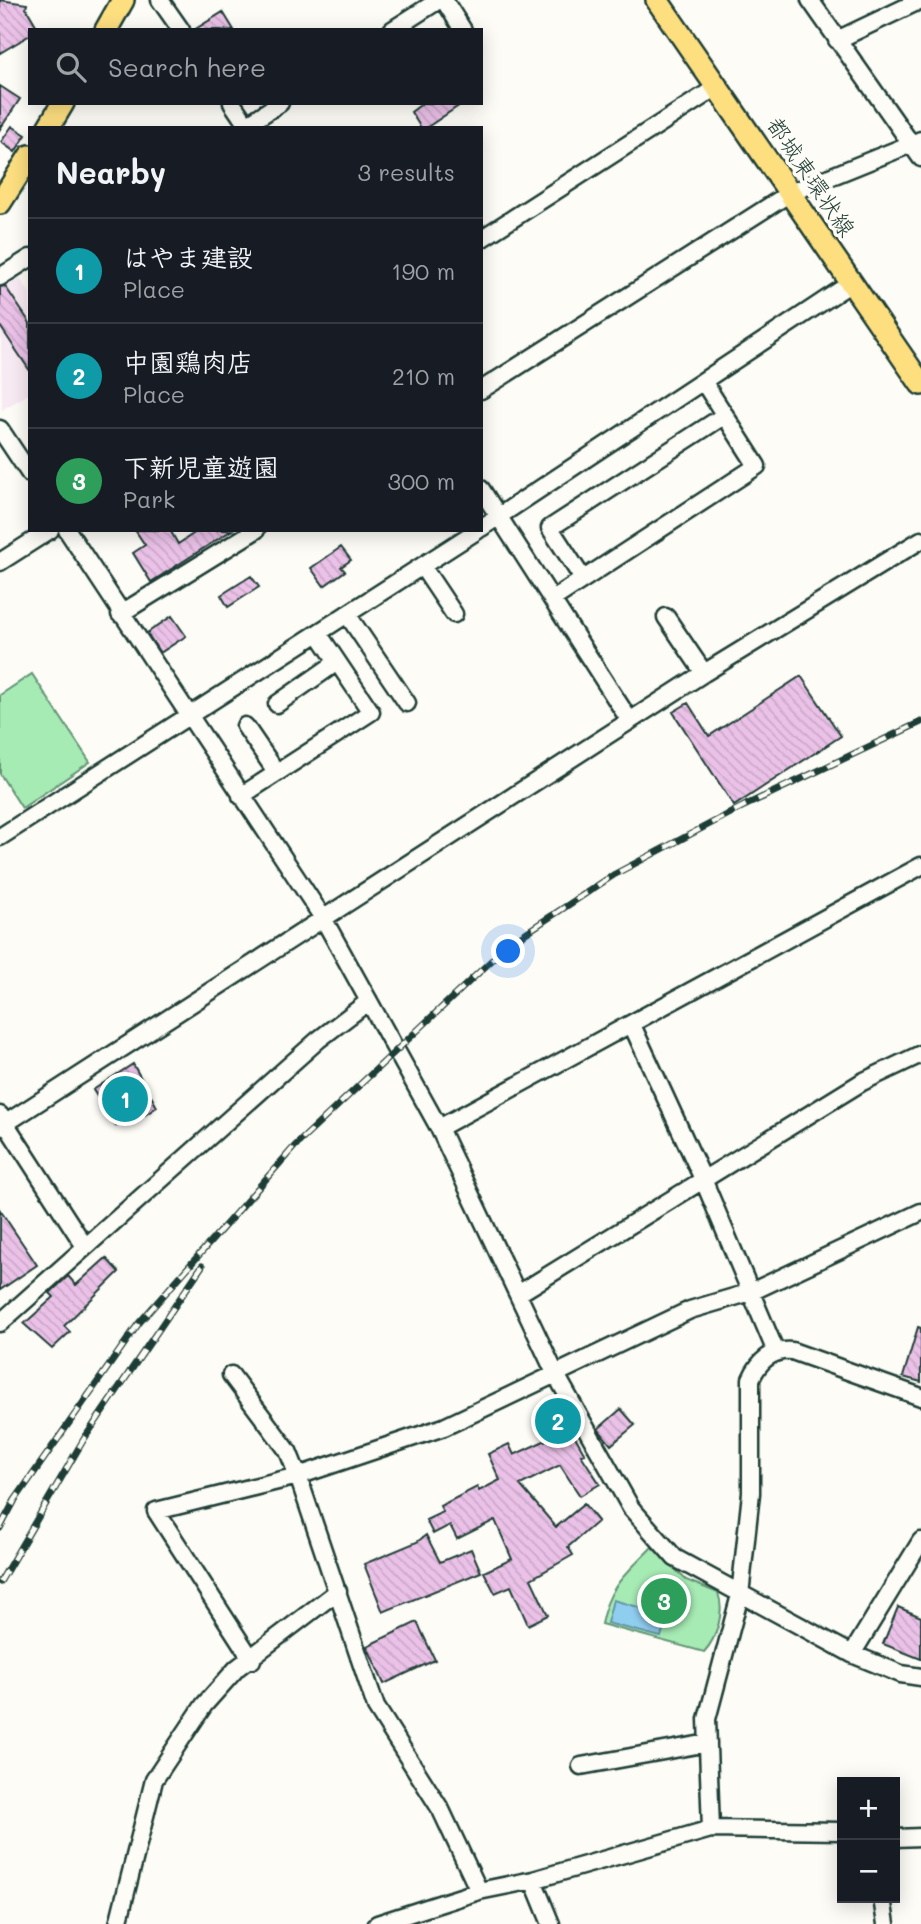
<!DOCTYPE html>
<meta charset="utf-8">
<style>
body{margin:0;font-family:Mali,"Klee One",sans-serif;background:#242831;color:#f1f3f6}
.controls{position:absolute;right:21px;bottom:21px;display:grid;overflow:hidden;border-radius:0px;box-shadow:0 4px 18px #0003}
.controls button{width:63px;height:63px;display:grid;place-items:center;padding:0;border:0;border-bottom:2px solid #363941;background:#171b24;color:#f1f3f6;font:35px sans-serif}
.you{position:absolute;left:509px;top:952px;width:24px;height:24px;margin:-18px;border:5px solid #fff;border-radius:50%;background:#1a73e8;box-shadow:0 0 0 10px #1a73e833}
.badge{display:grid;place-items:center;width:46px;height:46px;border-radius:50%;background:#0b8043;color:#fff;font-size:23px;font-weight:700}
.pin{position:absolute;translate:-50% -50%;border:4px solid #fff;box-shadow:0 2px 7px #0006}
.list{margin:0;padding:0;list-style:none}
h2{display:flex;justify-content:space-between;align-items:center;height:91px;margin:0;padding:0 28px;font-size:30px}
h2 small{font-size:23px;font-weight:400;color:#9ea1a6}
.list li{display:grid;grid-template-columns:46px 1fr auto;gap:21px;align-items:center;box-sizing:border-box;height:105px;padding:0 28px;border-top:2px solid #363941}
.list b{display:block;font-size:26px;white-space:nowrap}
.list p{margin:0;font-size:23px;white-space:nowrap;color:#9ea1a6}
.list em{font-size:23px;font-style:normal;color:#9ea1a6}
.icon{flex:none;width:38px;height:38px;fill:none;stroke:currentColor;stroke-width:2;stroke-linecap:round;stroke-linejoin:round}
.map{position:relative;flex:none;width:921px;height:1924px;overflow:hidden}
.search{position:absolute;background:#171b24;box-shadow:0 4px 18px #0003;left:28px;top:28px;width:455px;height:77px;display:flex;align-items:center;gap:18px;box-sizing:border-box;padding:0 24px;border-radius:0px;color:#9ea1a6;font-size:26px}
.panel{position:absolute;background:#171b24;box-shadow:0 4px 18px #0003;left:28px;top:126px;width:455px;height:406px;border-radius:0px}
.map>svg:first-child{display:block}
</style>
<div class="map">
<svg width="921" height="1924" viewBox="0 0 921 1924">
<defs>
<pattern id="building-back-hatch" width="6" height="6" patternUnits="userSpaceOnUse" patternTransform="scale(1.75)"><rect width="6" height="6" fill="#ebc1e8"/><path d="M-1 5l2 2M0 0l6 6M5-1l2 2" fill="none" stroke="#c9a7c8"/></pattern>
</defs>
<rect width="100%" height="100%" fill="#fdfcf7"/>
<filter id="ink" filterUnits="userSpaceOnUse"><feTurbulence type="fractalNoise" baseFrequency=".0143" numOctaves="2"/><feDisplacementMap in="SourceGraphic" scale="14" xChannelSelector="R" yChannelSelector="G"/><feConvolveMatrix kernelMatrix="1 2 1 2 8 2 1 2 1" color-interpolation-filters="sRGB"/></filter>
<g filter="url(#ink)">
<path fill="#f8eaf2" d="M15,271L30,293V393L2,410L0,281Z"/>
<path fill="#a6eab4" stroke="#629474" stroke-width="2" d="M32,674L90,762L22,808L0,774V695Z
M652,1547L686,1580L718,1593C725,1612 717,1638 704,1652L601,1624C609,1585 625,1575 652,1547Z"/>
<path fill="#90cef0" stroke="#6394a5" stroke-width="2" d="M613,1600L667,1615L661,1637L607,1623Z"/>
<path fill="url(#building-back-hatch)" stroke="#1f3d34" stroke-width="2" d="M0,0L27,4L26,8L39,30H30V35L0,53Z
M223,12L234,30H194Z
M0,86L20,99L0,129Z
M423,103H463L426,128H421L411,112Z
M12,126L26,135L15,152L1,142Z
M5,286L30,323V371L0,326V287Z
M135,530H170L178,544L199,530H232L151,582L133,553L145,545Z
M341,547L351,560L341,567L345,571L324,586L311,568Z
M251,576L259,587L228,607L221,595Z
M172,616L186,636L160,653L147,633Z
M801,676L841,736L734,806L673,712L688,703L709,736Z
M133,1064L157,1107L145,1115L141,1110L116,1126L93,1090Z
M0,1210L37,1265L0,1290Z
M106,1258L119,1272L64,1326L70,1332L52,1349L24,1324L54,1297L50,1293L68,1276L76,1285Z
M918,1327L921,1328V1382L903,1377Z
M621,1409L635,1425L611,1445L598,1429Z
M561,1412L585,1454L581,1455L600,1484L580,1496L560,1465L520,1485L556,1527L584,1504L598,1521L568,1547L573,1555L531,1579L548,1615L528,1625L511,1586L495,1593L484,1572L512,1559L495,1520L457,1539L450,1525L433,1534L426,1520L443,1512L440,1506L477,1487L479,1491L500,1480L488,1454L509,1444L514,1455L557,1435L548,1419Z
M426,1535L440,1562L471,1549L481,1572L383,1612L364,1564L417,1542Z
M898,1607L921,1617V1659L883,1644Z
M417,1622L435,1660L384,1684L367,1646Z"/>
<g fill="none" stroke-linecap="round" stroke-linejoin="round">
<g stroke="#1f3d34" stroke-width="21">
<path id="minor" d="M160,0L181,30
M444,0L463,30
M810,0L921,158
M392,30L439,0
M837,40L921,0
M232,103L249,128
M242,128L280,103
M481,239L717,87
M0,277L30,258
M481,390L790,193L921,140
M0,429L30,474
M481,489L630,721
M481,528L851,283
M67,530L323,918L439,1128L555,1373L631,1508L675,1558L852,1654L901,1674L921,1677
M0,562L50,530
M422,566L454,614
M583,579L550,528L725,415
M553,599L757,466L703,381
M120,614L256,530
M347,614L407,703
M666,617L704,673
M277,704L337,662
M245,726L277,773
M241,796L371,712L318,633
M0,837L478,530
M632,1025L703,1179L776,1352
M0,1115L84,1245
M0,1127L704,673L921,540
M439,1128L921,866
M518,1294L862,1082L921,1054
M0,1323L318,1040L369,1001
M231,1375L288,1451L298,1476L156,1511L252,1660
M852,1654L921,1541
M581,1766L708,1743
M711,1829L707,1719L740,1595L751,1493V1379C759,1361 772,1349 792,1351L921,1397
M895,1838L921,1837
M533,1880L551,1924
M479,1891L441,1810L376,1707L298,1476L444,1427L690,1310L751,1292L921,1212
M882,1898L886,1924
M118,1924L154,1780L204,1705L237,1668L338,1591
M377,1924L479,1891L533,1880L711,1829L842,1831"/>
</g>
<g stroke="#1f3d34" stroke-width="26">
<path id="major" d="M657,0L921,384
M106,30L123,0
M48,128L63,103
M0,203L30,156"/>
</g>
<use href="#minor" stroke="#fdfcf7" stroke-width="16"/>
<use href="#major" stroke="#fddf80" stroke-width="21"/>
<g stroke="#1f3d34" stroke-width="7">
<path id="rail" d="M0,1528L15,1500L139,1323L295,1146L509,944L615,874L744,806L921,722
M0,1582L84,1439L202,1266"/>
</g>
<use href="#rail" stroke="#fdfcf7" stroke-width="4.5" stroke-dasharray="13" stroke-linecap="butt"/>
</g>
</g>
<g text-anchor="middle" stroke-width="7" stroke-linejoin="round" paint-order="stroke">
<g font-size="23" fill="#1f3d34" stroke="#fdfcf7">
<text transform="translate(811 177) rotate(56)" y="8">都城東環状線</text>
</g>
</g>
</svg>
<div class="controls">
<button>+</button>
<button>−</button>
</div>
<div class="you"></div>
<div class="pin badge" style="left:125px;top:1099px;background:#0f9aa8">1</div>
<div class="pin badge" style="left:558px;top:1421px;background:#0f9aa8">2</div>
<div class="pin badge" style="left:664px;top:1601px;background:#2e9e5b">3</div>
<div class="search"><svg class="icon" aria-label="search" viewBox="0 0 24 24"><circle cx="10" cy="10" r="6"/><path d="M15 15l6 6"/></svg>Search here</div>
<section class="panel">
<h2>Nearby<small>3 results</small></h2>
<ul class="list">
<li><span class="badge" style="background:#0f9aa8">1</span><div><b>はやま建設</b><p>Place</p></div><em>190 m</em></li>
<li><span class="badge" style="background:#0f9aa8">2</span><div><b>中園鶏肉店</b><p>Place</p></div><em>210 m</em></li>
<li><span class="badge" style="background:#2e9e5b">3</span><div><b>下新児童遊園</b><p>Park</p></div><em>300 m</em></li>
</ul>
</section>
</div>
